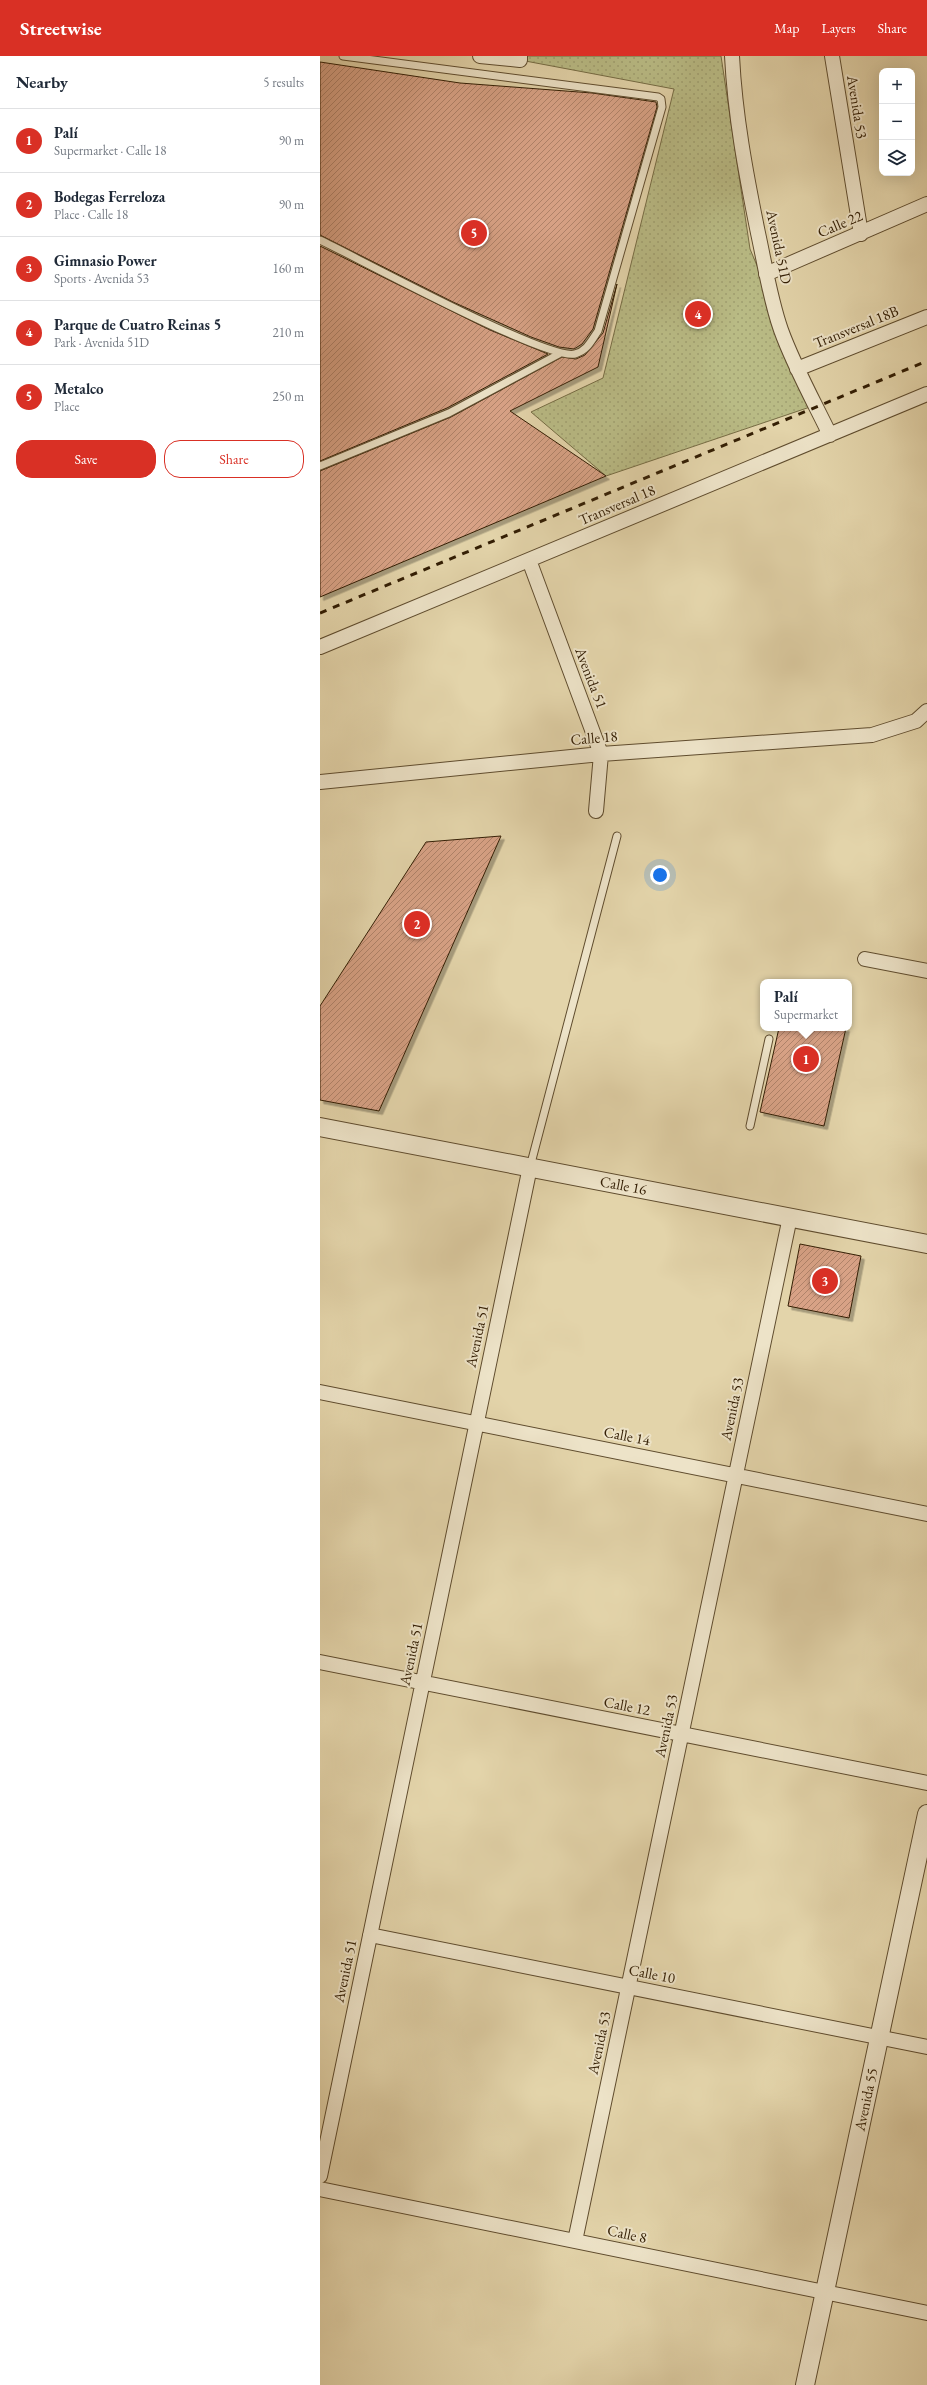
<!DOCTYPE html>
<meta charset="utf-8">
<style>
body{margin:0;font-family:"EB Garamond",serif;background:#f2f2f3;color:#1f2937}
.controls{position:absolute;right:12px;top:12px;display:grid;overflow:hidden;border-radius:8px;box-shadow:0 4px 16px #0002}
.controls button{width:36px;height:36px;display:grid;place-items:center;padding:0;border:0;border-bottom:1px solid #e0e1e3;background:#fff;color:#1f2937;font:20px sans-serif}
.you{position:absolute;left:340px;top:819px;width:14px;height:14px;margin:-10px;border:3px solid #fff;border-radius:50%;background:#1a73e8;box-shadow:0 0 0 6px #1a73e833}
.badge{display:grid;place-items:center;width:26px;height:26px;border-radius:50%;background:#d93025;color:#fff;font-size:13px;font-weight:700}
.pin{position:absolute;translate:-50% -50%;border:2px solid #fff;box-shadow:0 1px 4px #0006}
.popup{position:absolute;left:440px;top:923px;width:92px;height:52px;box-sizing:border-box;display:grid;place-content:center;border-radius:8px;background:#fff;filter:drop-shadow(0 1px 3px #0005);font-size:13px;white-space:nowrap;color:#747a83}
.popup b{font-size:15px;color:#1f2937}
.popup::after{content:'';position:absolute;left:50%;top:100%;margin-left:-8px;border:8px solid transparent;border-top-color:#fff}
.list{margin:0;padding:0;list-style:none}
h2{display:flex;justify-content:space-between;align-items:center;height:52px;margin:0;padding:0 16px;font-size:17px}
h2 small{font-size:13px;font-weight:400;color:#747a83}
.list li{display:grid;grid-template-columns:26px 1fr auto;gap:12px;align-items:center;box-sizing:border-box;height:64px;padding:0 16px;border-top:1px solid #e0e1e3}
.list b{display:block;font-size:15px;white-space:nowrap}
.list p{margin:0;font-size:13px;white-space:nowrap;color:#747a83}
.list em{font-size:13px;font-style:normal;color:#747a83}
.actions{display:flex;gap:8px;padding:12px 16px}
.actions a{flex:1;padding:9px 0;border:1px solid #d93025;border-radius:16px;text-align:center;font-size:14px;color:#d93025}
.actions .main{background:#d93025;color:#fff}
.icon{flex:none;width:22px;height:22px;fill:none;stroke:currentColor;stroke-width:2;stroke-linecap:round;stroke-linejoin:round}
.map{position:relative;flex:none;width:607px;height:2329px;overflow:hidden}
header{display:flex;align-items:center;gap:24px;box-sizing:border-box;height:56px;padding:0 20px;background:#d93025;color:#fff}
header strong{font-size:19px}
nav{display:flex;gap:22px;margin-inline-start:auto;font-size:14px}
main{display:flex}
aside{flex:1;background:#fff}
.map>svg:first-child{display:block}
</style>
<header>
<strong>Streetwise</strong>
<nav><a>Map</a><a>Layers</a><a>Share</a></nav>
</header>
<main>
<aside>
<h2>Nearby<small>5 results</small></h2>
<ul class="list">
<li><span class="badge">1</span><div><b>Palí</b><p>Supermarket · Calle 18</p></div><em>90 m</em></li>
<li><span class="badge">2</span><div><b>Bodegas Ferreloza</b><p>Place · Calle 18</p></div><em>90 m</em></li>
<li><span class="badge">3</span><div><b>Gimnasio Power</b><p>Sports · Avenida 53</p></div><em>160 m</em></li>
<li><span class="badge">4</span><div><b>Parque de Cuatro Reinas 5</b><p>Park · Avenida 51D</p></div><em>210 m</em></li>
<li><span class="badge">5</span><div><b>Metalco</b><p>Place</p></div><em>250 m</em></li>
</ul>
<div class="actions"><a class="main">Save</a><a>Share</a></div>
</aside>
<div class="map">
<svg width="607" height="2329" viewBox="0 0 607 2329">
<defs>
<pattern id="grass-dots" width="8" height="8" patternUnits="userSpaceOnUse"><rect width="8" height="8" fill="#b9bb85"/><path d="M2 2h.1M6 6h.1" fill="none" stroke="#a0a071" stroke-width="1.8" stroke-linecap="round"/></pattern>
<pattern id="building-hatch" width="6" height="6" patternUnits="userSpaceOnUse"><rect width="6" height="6" fill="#d8a286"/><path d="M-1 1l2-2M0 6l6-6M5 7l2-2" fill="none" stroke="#b0836b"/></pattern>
<filter id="shadow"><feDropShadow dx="3.5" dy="3.5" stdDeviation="0" flood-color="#0004"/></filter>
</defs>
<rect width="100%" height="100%" fill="#e3d4aa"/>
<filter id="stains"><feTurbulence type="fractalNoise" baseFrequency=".005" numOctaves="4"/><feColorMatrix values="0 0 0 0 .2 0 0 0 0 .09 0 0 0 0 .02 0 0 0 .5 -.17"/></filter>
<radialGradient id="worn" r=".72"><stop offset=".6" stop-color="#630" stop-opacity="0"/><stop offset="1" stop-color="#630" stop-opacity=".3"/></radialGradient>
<path fill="url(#grass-dots)" stroke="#766c44" d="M200,0H401L430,193L496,349L286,420L211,356L283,322L354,33L200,4Z"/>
<path fill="url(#building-hatch)" stroke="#331e04" filter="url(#shadow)" d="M0,6L140,27L272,37L336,46L337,51L273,273L262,288L254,293L239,291L211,281L133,246L0,179Z
M0,190L170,274L228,298L127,352L0,405Z
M297,228L278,311L190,355L286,420L0,541V415L131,361L242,301L256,303L265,299L283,277Z
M181,780L59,1055L0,1044V950L106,786Z
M459,972H526L504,1070L440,1056Z
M480,1188L541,1200L529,1262L468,1250Z"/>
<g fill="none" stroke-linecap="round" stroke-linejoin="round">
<g stroke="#5f4c2e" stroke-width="9">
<path id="service" d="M0,184C38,202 227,305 255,298C267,295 271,285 278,275L342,51L341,43L338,41L23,0
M0,410L129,357L239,298
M430,1070L449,983
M210,1111L297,780"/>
</g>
<g stroke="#5f4c2e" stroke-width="16">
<path id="minor" d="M160,0L200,4V0
M412,0C415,60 426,118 438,177C445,209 450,243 461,274C474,310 493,344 510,379
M512,0L541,178
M446,218L607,148
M477,313L607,261
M209,504L281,698L276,755
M0,591L607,338
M0,726L281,698L552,679L596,665L607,655
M545,903L607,915
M0,1336L607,1458
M0,1606L607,1727
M50,1879L607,1991
M0,2120L210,1111
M0,2133L607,2257
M255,2185L470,1161"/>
</g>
<g stroke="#5f4c2e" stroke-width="20">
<g id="tertiary">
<path id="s1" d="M0,1071L607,1188"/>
<path id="s2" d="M485,2329L607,1758"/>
</g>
</g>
<use href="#service" stroke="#ede3c8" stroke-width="7"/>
<use href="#minor" stroke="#ede3c8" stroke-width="14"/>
<use href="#tertiary" stroke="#ede3c8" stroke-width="18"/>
<path stroke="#331e04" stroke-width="3" stroke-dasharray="7 7" stroke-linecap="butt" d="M0,557L607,305"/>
</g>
<g text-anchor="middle" stroke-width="4" stroke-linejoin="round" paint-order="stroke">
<g font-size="15" fill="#331e04" stroke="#ede3c8">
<text transform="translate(537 51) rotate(81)" y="5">Avenida 53</text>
<text transform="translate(520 168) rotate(-23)" y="5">Calle 22</text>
<text transform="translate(459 191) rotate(78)" y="5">Avenida 51D</text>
<text transform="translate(536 271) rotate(-22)" y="5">Transversal 18B</text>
<text transform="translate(297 449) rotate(-23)" y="5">Transversal 18</text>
<text transform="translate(271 622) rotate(69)" y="5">Avenida 51</text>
<text transform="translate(274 682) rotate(-5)" y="5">Calle 18</text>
<text dy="5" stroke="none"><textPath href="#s1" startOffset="309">Calle 16</textPath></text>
<text transform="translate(157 1280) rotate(-78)" y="5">Avenida 51</text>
<text transform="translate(412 1353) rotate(-78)" y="5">Avenida 53</text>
<text transform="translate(307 1380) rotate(11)" y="5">Calle 14</text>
<text transform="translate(91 1598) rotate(-78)" y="5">Avenida 51</text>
<text transform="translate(307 1650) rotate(11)" y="5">Calle 12</text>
<text transform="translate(346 1670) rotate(-78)" y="5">Avenida 53</text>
<text transform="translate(25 1915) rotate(-78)" y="5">Avenida 51</text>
<text transform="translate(332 1918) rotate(11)" y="5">Calle 10</text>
<text transform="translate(279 1987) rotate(-78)" y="5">Avenida 53</text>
<text dy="5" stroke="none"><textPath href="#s2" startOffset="292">Avenida 55</textPath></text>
<text transform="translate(307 2178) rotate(12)" y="5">Calle 8</text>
</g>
</g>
<rect width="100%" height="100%" filter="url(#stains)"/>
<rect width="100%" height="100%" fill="url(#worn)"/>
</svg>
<div class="controls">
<button>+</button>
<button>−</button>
<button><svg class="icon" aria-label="layers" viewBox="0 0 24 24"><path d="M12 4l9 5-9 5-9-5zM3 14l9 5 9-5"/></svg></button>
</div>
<div class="you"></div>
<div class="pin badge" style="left:486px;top:1003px">1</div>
<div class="popup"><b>Palí</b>Supermarket</div>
<div class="pin badge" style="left:97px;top:868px">2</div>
<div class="pin badge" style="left:505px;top:1225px">3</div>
<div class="pin badge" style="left:378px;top:258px">4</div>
<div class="pin badge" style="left:154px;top:177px">5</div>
</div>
</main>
